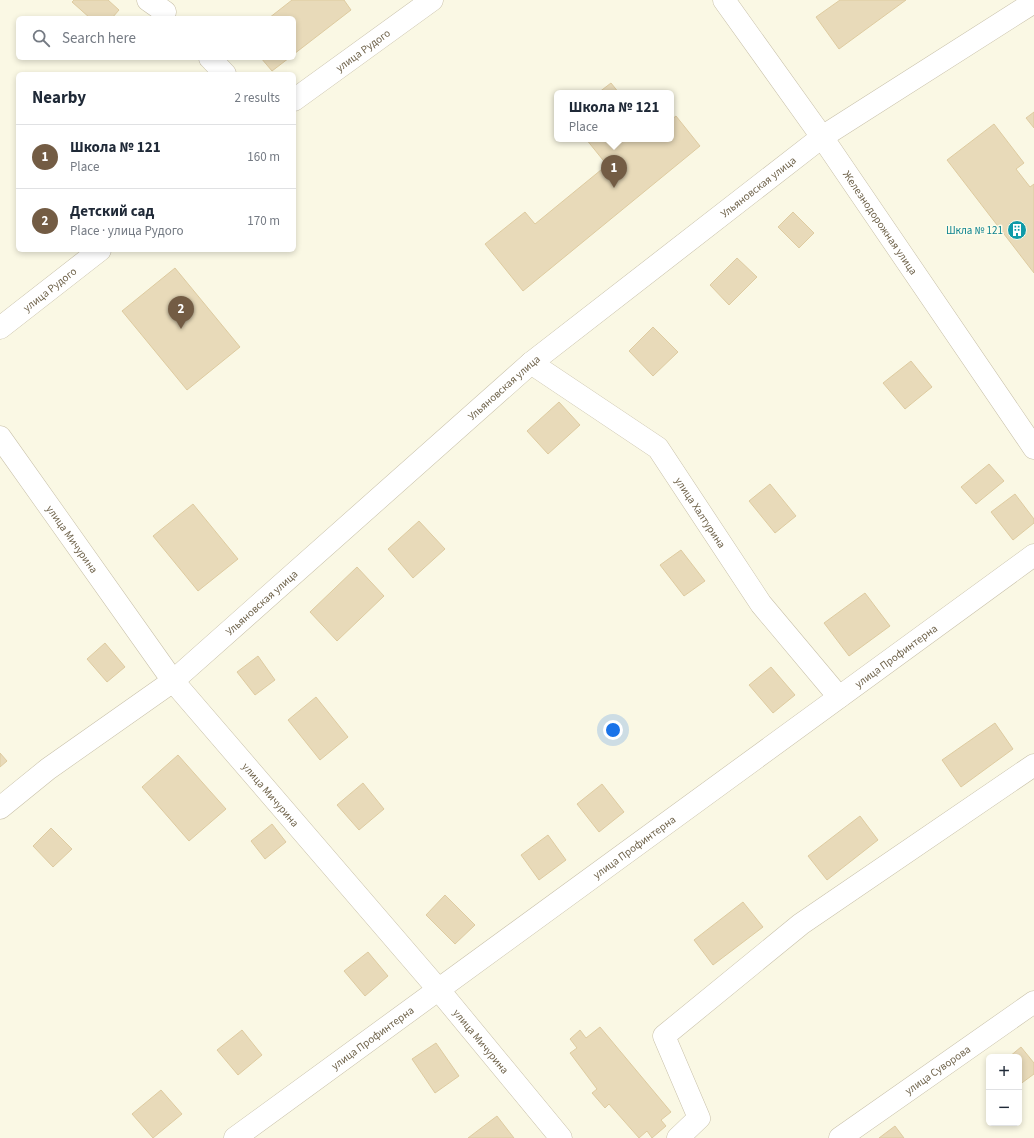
<!DOCTYPE html>
<meta charset="utf-8">
<style>
body{margin:0;font-family:"Source Sans 3",sans-serif;background:#f2f2f3;color:#1f2937}
.controls{position:absolute;right:12px;bottom:12px;display:grid;overflow:hidden;border-radius:6px;box-shadow:0 2px 6px #0003}
.controls button{width:36px;height:36px;display:grid;place-items:center;padding:0;border:0;border-bottom:1px solid #e0e1e3;background:#fff;color:#1f2937;font:20px sans-serif}
.you{position:absolute;left:613px;top:730px;width:14px;height:14px;margin:-10px;border:3px solid #fff;border-radius:50%;background:#1a73e8;box-shadow:0 0 0 6px #1a73e833}
.badge{display:grid;place-items:center;width:26px;height:26px;border-radius:50%;background:#735c44;color:#fff;font-size:13px;font-weight:700}
.pin{position:absolute;translate:-50% -33px;filter:drop-shadow(0 1px 2px #0008)}
.pin::after{content:'';position:absolute;top:21px;width:14px;height:12px;background:inherit;clip-path:polygon(0 0,100% 0,50% 100%)}
.popup{position:absolute;left:554px;top:90px;width:120px;height:52px;box-sizing:border-box;display:grid;place-content:center;border-radius:6px;background:#fff;filter:drop-shadow(0 1px 3px #0005);font-size:13px;white-space:nowrap;color:#747a83}
.popup b{font-size:15px;color:#1f2937}
.popup::after{content:'';position:absolute;left:50%;top:100%;margin-left:-8px;border:8px solid transparent;border-top-color:#fff}
.list{margin:0;padding:0;list-style:none}
h2{display:flex;justify-content:space-between;align-items:center;height:52px;margin:0;padding:0 16px;font-size:17px}
h2 small{font-size:13px;font-weight:400;color:#747a83}
.list li{display:grid;grid-template-columns:26px 1fr auto;gap:12px;align-items:center;box-sizing:border-box;height:64px;padding:0 16px;border-top:1px solid #e0e1e3}
.list b{display:block;font-size:15px;white-space:nowrap}
.list p{margin:0;font-size:13px;white-space:nowrap;color:#747a83}
.list em{font-size:13px;font-style:normal;color:#747a83}
.icon{flex:none;width:22px;height:22px;fill:none;stroke:currentColor;stroke-width:2;stroke-linecap:round;stroke-linejoin:round}
.map{position:relative;flex:none;width:1034px;height:1138px;overflow:hidden}
.search{position:absolute;background:#fff;box-shadow:0 2px 6px #0003;left:16px;top:16px;width:280px;height:44px;display:flex;align-items:center;gap:10px;box-sizing:border-box;padding:0 14px;border-radius:6px;color:#747a83;font-size:15px}
.panel{position:absolute;background:#fff;box-shadow:0 2px 6px #0003;left:16px;top:72px;width:280px;height:180px;border-radius:6px}
.map>svg:first-child{display:block}
</style>
<div class="map">
<svg width="1034" height="1138" viewBox="0 0 1034 1138">
<rect width="100%" height="100%" fill="#faf8e4"/>
<path fill="#e8dab9" stroke="#decba0" d="M74,0H108L119,10L112,18H90L72,2Z
M292,0H344L351,10L294,54V18H269Z
M840,0H906L839,49L816,17Z
M261,58H289L272,71Z
M611,83L619,93H598Z
M1034,112V128L1026,118Z
M676,116L700,146L523,291L485,244L525,212L535,224L607,165L586,139H671V120Z
M994,124L1024,163L1016,169L1030,187L1034,184V273L947,160Z
M793,212L814,233L799,248L778,227Z
M737,258L757,277L729,305L710,285Z
M175,268L240,347L187,390L122,311Z
M653,327L678,352L653,376L629,351Z
M911,361L932,387L905,409L883,383Z
M559,402L580,425L548,454L527,431Z
M989,464L1004,481L976,504L961,487Z
M770,484L796,516L775,533L749,501Z
M1015,494L1034,519V523L1013,540L991,512Z
M193,504L238,559L198,591L153,536Z
M419,521L445,549L413,578L388,549Z
M681,550L705,581L684,596L660,565Z
M357,567L384,596L337,641L310,612Z
M865,593L890,626L849,656L824,623Z
M105,643L125,667L107,682L87,659Z
M258,656L275,680L255,695L237,672Z
M771,667L795,695L773,713L749,685Z
M316,697L348,737L320,760L288,720Z
M995,723L1013,749L961,787L942,760Z
M0,753L7,761L0,767Z
M178,755L226,809L189,841L142,787Z
M363,783L384,809L359,830L337,805Z
M602,784L624,812L599,832L577,804Z
M860,816L878,840L827,880L808,856Z
M272,824L286,842L265,859L251,841Z
M51,828L72,849L53,867L33,846Z
M548,835L566,860L539,880L521,855Z
M445,895L475,925L455,944L426,915Z
M743,902L763,927L713,965L694,940Z
M368,952L388,976L365,996L344,971Z
M600,1027L671,1112L661,1120L666,1126L652,1138L647,1131L639,1138L609,1104L605,1108L592,1093L597,1089L570,1053L577,1048L570,1039L580,1030L586,1038Z
M242,1030L262,1055L238,1075L217,1050Z
M436,1043L459,1076L435,1093L412,1059Z
M1021,1047L1034,1063V1074L1019,1085V1057H1009Z
M161,1090L182,1114L153,1138L132,1114Z
M497,1116L514,1138H468Z
M895,1126L904,1138H879Z"/>
<g fill="none" stroke-linecap="round" stroke-linejoin="round">
<g stroke="#c8c0a9" stroke-width="23">
<g id="minor">
<path d="M148,0L165,12"/>
<path id="s1" d="M724,0L822,137L1034,448"/>
<path d="M210,58L225,74"/>
<path id="s2" d="M294,100L432,0"/>
<path id="s3" d="M0,328L100,250"/>
<path id="s4" d="M531,363L658,448L761,604L839,697"/>
<path id="s5" d="M0,437L173,681L438,989L561,1138"/>
<path id="s6" d="M0,808L48,769L173,681L531,363L822,137L1034,2"/>
<path id="s7" d="M235,1138L1034,555"/>
<path d="M678,1138L699,1118L664,1036L801,924L1034,765"/>
<path id="s8" d="M840,1138L1034,1002"/>
</g>
</g>
<use href="#minor" stroke="#fff" stroke-width="22"/>
</g>
<defs>
<g id="building-disc" transform="scale(1)"><circle r="9.5" fill="#0f9aa8" stroke="#fdfcea"/><path d="M-4-6H4V6H1V3H-1V6H-4ZM-2.5-4.3h1.7v1.8h-1.7ZM.8-4.3h1.7v1.8H.8ZM-2.5-1h1.7V.8h-1.7ZM.8-1h1.7V.8H.8Z" fill="#fff"/></g>
</defs>
<g fill-rule="evenodd">
<use href="#building-disc" x="1017" y="230"/>
</g>
<g text-anchor="middle" stroke-width="3" stroke-linejoin="round" paint-order="stroke">
<g font-size="11" fill="#70644c" stroke="#fdfcea">
<text dy="4" stroke="none"><textPath href="#s2" startOffset="85">улица Рудого</textPath></text>
<text dy="4" stroke="none"><textPath href="#s6" startOffset="981">Ульяновская улица</textPath></text>
<text dy="4" stroke="none"><textPath href="#s1" startOffset="272">Железнодорожная улица</textPath></text>
<text dy="4" stroke="none"><textPath href="#s3" startOffset="63">улица Рудого</textPath></text>
<text dy="4" stroke="none"><textPath href="#s6" startOffset="657">Ульяновская улица</textPath></text>
<text dy="4" stroke="none"><textPath href="#s4" startOffset="230">улица Халтурина</textPath></text>
<text dy="4" stroke="none"><textPath href="#s5" startOffset="125">улица Мичурина</textPath></text>
<text dy="4" stroke="none"><textPath href="#s6" startOffset="333">Ульяновская улица</textPath></text>
<text dy="4" stroke="none"><textPath href="#s7" startOffset="818">улица Профинтерна</textPath></text>
<text dy="4" stroke="none"><textPath href="#s5" startOffset="449">улица Мичурина</textPath></text>
<text dy="4" stroke="none"><textPath href="#s7" startOffset="494">улица Профинтерна</textPath></text>
<text dy="4" stroke="none"><textPath href="#s7" startOffset="170">улица Профинтерна</textPath></text>
<text dy="4" stroke="none"><textPath href="#s5" startOffset="773">улица Мичурина</textPath></text>
<text dy="4" stroke="none"><textPath href="#s8" startOffset="119">улица Суворова</textPath></text>
</g>
<g font-size="11" fill="#0d838f" stroke="#fdfcea" text-anchor="end">
<text x="1003" y="234">Шкла № 121</text>
</g>
</g>
</svg>
<div class="controls">
<button>+</button>
<button>−</button>
</div>
<div class="you"></div>
<div class="pin badge" style="left:614px;top:188px">1</div>
<div class="popup"><b>Школа № 121</b>Place</div>
<div class="pin badge" style="left:181px;top:329px">2</div>
<div class="search"><svg class="icon" aria-label="search" viewBox="0 0 24 24"><circle cx="10" cy="10" r="6"/><path d="M15 15l6 6"/></svg>Search here</div>
<section class="panel">
<h2>Nearby<small>2 results</small></h2>
<ul class="list">
<li><span class="badge">1</span><div><b>Школа № 121</b><p>Place</p></div><em>160 m</em></li>
<li><span class="badge">2</span><div><b>Детский сад</b><p>Place · улица Рудого</p></div><em>170 m</em></li>
</ul>
</section>
</div>
